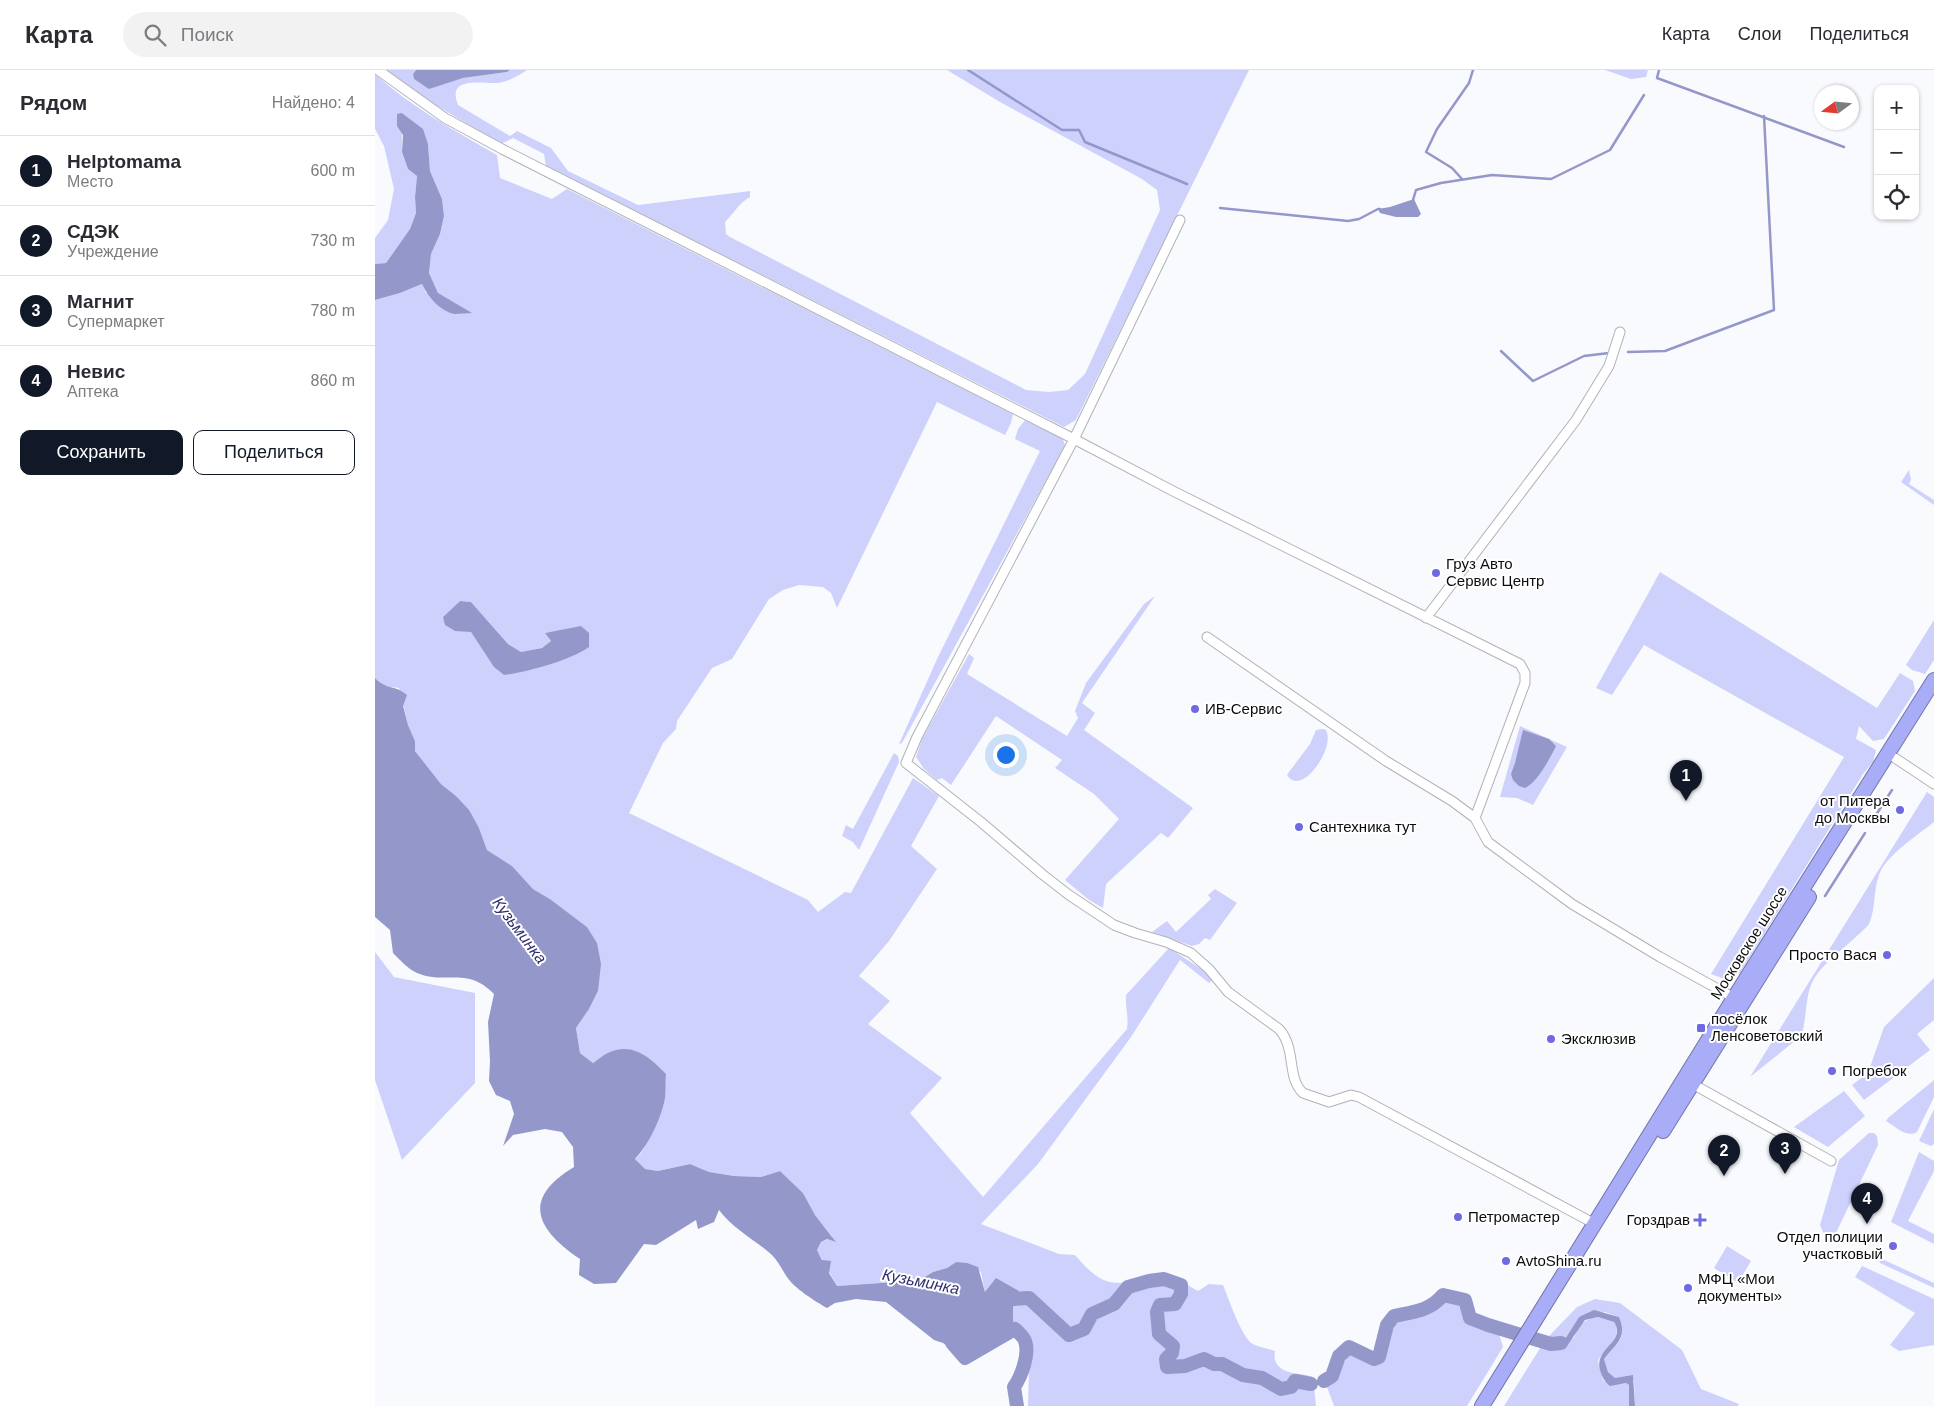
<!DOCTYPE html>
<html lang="ru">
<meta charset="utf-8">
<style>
body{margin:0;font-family:Helvetica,sans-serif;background:#f2f2f3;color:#2b2b33}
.controls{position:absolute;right:15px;top:15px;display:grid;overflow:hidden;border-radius:10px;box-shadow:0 1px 4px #0004}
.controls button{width:45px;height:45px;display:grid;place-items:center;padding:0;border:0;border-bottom:1px solid #e1e1e2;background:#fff;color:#2b2b33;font:25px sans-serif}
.compass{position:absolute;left:1439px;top:15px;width:45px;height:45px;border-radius:50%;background:#fff;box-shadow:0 1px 4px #0004;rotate:255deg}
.you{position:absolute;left:630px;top:684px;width:18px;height:18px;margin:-12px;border:4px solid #fff;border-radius:50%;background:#1a73e8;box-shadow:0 0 0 8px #1a73e833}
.badge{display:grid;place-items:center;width:32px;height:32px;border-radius:50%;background:#111827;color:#fff;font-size:16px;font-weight:700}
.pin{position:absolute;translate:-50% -41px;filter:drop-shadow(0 1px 2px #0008)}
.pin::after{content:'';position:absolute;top:26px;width:18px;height:15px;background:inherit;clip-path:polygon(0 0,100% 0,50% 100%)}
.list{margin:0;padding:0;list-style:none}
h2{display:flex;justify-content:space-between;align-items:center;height:65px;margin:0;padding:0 20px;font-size:21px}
h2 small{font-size:16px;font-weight:400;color:#7c7c81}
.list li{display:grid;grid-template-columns:32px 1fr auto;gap:15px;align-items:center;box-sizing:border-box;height:70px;padding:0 20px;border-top:1px solid #e1e1e2}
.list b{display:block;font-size:19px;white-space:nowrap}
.list p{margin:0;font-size:16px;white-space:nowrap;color:#7c7c81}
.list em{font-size:16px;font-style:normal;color:#7c7c81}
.actions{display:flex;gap:10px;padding:15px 20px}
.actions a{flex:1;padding:11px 0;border:1px solid #111827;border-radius:10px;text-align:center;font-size:18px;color:#111827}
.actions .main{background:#111827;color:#fff}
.icon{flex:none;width:28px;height:28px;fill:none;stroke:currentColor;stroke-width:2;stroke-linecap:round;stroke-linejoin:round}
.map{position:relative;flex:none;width:1559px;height:1336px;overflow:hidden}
header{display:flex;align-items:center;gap:30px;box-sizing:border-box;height:70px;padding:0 25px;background:#fff;border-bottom:1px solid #e1e1e2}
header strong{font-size:24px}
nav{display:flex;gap:28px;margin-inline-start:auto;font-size:18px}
.search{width:350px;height:45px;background:#f2f2f3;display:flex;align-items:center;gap:12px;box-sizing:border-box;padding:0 18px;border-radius:28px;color:#7c7c81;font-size:19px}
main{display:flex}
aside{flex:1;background:#fff}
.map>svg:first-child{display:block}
</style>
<header>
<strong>Карта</strong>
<div class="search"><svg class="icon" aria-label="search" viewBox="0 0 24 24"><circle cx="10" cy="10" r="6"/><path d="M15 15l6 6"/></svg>Поиск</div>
<nav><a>Карта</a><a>Слои</a><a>Поделиться</a></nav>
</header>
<main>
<aside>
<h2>Рядом<small>Найдено: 4</small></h2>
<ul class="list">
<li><span class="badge">1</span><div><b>Helptomama</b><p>Место</p></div><em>600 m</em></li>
<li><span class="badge">2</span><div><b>СДЭК</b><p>Учреждение</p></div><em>730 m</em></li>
<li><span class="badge">3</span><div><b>Магнит</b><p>Супермаркет</p></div><em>780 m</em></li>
<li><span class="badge">4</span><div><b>Невис</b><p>Аптека</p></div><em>860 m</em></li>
</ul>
<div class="actions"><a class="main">Сохранить</a><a>Поделиться</a></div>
</aside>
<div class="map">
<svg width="1559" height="1336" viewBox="0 0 1559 1336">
<rect width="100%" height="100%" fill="#f9fafe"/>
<path fill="#ced1fc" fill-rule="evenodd" d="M12,0H41L38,4L39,9L54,18L88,8L132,2L135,0H152C145,5 132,12 123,13C108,14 71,5 83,35L135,66L142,61L176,78L193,101L263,135L375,121V127C364,133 358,144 350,152L351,164L355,167L651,320L674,322L693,320L710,304L785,140L782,120L767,109L625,32L572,0H874L701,350L689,357L171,96L169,84L138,68L126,74L49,28Z
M1230,0H1273L1271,7L1256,9Z
M0,4C36,37 80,61 122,85L125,108L177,129L192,119L638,344L636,353L630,365L562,332L462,538L456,523L448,517L424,515L408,520L394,529L357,589L337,598L302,651L301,659L288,673L254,743L433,830L443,842L470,822L476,823L538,708L564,726L536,776L562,799L514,871L484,906L515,931L493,954L567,1008L535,1043L608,1127L752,959C754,947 750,937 751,925L794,878L831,902L838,910L834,913L805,890L756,967L663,1094L606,1154L684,1184L700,1185C712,1199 728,1217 749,1212C761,1209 772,1204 784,1203C798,1203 811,1215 823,1221L834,1214L848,1215C853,1227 867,1269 878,1274C881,1276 894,1279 900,1281C900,1284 899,1287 900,1290C905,1306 927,1302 938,1307L941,1336H653L654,1298L644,1299L647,1286L652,1282L648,1278L649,1273L640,1252L638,1258V1234L644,1221L610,1223L606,1202L581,1192L572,1198L558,1202L535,1216L521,1212L462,1216L442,1180L446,1172L453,1169L460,1172L456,1165L440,1145L428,1123L405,1101L386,1107L359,1106L334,1102L315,1094L283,1101L269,1099L260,1089L266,1083L282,1052L235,982L218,993L205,983L201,958L214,939L223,921L212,857L175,829L158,819L137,796L112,780L104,758L81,726L66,714L40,681V671L33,655L24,618L8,616L0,608V230L25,223L47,214L51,223H63L54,203L56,184L65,164L69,146L67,129L55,101L53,74L34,48L27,43V82L33,99L42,106L40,127L41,143L35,159L11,193L0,194V168L13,150L19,119L9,76L0,59ZM85,531L96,532L133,574L146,582L167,578L176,571L170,563L186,561L199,585L163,597L104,572L96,562L68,547Z
M650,350L688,369L690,376L527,673L524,674L563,587L665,381L640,369L643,359Z
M1534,400L1536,410L1534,414L1559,430V435L1526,412Z
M1285,502L1502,638L1525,603L1538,611L1540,621L1509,669L1498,671L1484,656L1481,669L1501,680L1498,692L1488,704L1365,903L1352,910L1336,904L1469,687L1269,575L1237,625L1221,618Z
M780,526L707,633L720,643L709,660L818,738L793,768L786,763L731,814L728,838L714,830L690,810L744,749L719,724L680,698L687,690L621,646L576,715L567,708L562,710L549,699L541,687L547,669L594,584L599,588L592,604L692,666L703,648L700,641L711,613L769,534Z
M1559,550V590L1550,604L1537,600L1531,595Z
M1145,656L1192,677L1158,735L1142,728L1125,727Z
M948,659L951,660C961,678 926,728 912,705L914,702L935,674L941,660Z
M519,683L523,686L524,692L484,780L478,772L467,766L471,755L478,759Z
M1552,722L1559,727V752C1543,765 1510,786 1504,805C1498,821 1501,838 1494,854C1479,872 1446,892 1437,913C1430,927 1432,950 1426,966L1375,1007Z
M840,819L862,833L835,870L830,868L824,874L817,876L777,862L792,851L801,862L836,829L833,825Z
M0,882L19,907L100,923V1013L27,1090L0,1010Z
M1559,908V950L1542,964L1555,980L1489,1030L1477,1015L1493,1003L1509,957Z
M1559,1010V1027L1542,1062C1533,1068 1522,1058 1514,1053L1511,1051L1513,1048Z
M1469,1021L1490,1046L1453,1077L1419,1057Z
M1559,1039V1074L1556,1076L1544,1071Z
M1494,1063H1499L1502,1066L1503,1075L1459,1167H1453L1448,1162L1445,1155L1464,1090Z
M1544,1082L1559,1091V1101L1533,1151L1559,1164V1174L1516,1152Z
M1352,1176L1376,1191L1363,1213L1339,1198Z
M1507,1189L1559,1213V1218L1505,1193L1504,1190Z
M1487,1196L1559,1229V1275L1524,1281L1515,1275L1540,1243L1480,1207Z
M1075,1229L1084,1234L1090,1252L1124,1264L1128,1277L1092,1336H959L952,1317L961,1307L971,1285C984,1284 993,1295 1006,1293L1010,1283L1018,1253C1026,1249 1034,1251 1042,1247C1052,1243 1067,1230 1075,1229Z
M1220,1229L1245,1233L1307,1280L1326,1319L1364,1334L1363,1336H1260L1259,1310L1250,1307L1240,1308L1233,1302L1229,1289C1242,1274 1253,1267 1244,1247L1230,1242L1204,1247L1190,1269L1178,1271L1172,1268L1202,1237Z
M1223,1247L1239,1252C1249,1267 1229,1278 1223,1291L1228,1310L1235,1315L1251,1313L1254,1315V1336H1129L1167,1275L1176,1278L1199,1268C1204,1255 1209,1249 1223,1247Z"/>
<path fill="#9497ca" d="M41,0H135L132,2L88,8L54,19L39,9L38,4Z
M27,43L48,59L53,74L55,101L67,129L69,146L65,164L56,184L54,203L63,223L97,243C92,243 86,244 80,244C66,242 53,227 47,214L25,223L0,230V194L11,193L35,159L41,143L40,127L42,106L33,99L27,82L28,65L22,56V44Z
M1039,129L1046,144L1043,147H1021L1005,143L1003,139L1015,137Z
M85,531L96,532L133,574L146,582L167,578L176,571L170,563L206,556L214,563V577C194,591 152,602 129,605L119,597L96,562L80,561L70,555L68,547Z
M0,608C13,621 19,614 32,625L28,636L33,655L40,671V681L66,714L81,726L94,740L104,758L112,780L137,796L158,819L175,829L212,857L222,873L226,894L223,921L214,939L201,958L205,983L218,993C223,990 229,984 235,982C258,972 276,988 291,1004C290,1012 291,1020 290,1028C286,1049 274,1074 260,1089L270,1099L283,1101L315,1094L334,1102L359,1106L386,1107L405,1101L428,1123L440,1145L461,1172L452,1169L446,1172L442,1180L447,1190L456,1191L454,1203L462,1216L521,1212L535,1216L558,1202L572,1198L581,1192L592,1193L603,1197L610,1222L621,1208L644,1221L638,1234V1258L589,1288L568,1273L559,1270L511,1232L481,1229L460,1233L452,1238C440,1231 420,1219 412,1207C407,1200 404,1192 397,1185C379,1169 358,1159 344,1140L339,1152L323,1159L321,1150L281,1175L269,1174L241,1213L219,1214L204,1205L205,1189C161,1159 146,1129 199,1097L198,1077L187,1062L170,1059L138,1065L128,1076L139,1044L135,1031L121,1025L114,1011L115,991L113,952L119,924C92,896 71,915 42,903C33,899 25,890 18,883L15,860L0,847Z
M1148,660L1174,669L1181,676C1175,688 1163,712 1150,718L1144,716L1138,710L1136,704L1140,693Z
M1219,1240L1244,1247C1253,1267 1241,1274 1229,1289L1233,1302L1240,1308L1258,1305L1260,1336H1254V1315L1251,1313L1235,1316C1229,1311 1227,1307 1225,1300C1219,1277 1252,1272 1239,1252L1223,1247L1210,1250L1192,1276L1176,1278L1167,1275L1172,1268L1178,1271L1190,1269L1204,1247Z"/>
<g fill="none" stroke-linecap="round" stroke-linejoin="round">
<path stroke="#9497ca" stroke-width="2.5" d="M593,0L687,60H704L710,72L812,114
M1284,0L1282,8L1469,77
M1087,109L1077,98L1051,82L1062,59L1094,13L1098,0
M1038,130L1041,120L1066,113L1117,105L1176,109L1235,80L1269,25
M845,138L973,151L984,149L1003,139H1005
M1126,281L1158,311L1209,286L1234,283
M1253,282L1290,281L1399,240L1389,46
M1499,748L1517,720
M1450,826L1490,763"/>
<path stroke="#9497ca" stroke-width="14" d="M623,1230L654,1228L694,1265L709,1259L717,1244L739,1234L753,1217L774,1211L789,1209L806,1215V1224L800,1234L785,1235L782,1242L784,1264L798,1276L797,1283L791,1289L792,1297L810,1296L829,1289L839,1294H847L868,1305L887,1308L906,1319L916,1317L920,1311L936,1314
M577,1273L590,1288L640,1259C643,1262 649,1267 650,1271C655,1284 646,1307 639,1317L642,1336
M949,1311L957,1306L964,1286L974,1277L999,1289L1004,1287L1012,1255L1019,1246C1038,1242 1055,1241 1068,1225L1090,1230L1095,1248L1113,1255L1176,1274L1186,1273"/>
<g stroke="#b1b2b7" stroke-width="11">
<path id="minor" d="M3,0L70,48L127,79L699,369L798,421L1145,594L1150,603V613L1100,748
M805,150L699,369L542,667L531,693L606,752L667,804L694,825L739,855L760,863L791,872L816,883L834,899L853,922L904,959C922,979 911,1007 928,1023L954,1032L976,1025L984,1027L1220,1154
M1051,548L1201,350L1234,296L1245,262
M832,567L1011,691L1077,731L1100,748L1113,772L1197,834L1285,887L1363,930
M1520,688L1559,714
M1314,1012L1456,1091"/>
</g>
<g stroke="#7275a6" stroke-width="16">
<path id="highway" d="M1288,1061L1434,827
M1107,1336L1359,928L1559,610"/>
</g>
<use href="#minor" stroke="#fff" stroke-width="9"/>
<use href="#highway" stroke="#a9adf8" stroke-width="14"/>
</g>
<g fill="#6f6ae4" stroke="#fff" stroke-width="2">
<circle cx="1061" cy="503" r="5"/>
<circle cx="820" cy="639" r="5"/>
<circle cx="1525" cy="740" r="5"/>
<circle cx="924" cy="757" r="5"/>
<circle cx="1512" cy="885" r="5"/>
<rect x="1321" y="953" width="10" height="10" rx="2.5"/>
<circle cx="1176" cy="969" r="5"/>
<circle cx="1457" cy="1001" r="5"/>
<circle cx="1083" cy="1147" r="5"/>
<path d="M1322.5 1142.5h5v5h5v5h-5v5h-5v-5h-5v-5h5z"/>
<circle cx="1518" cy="1176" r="5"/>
<circle cx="1131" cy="1191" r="5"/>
<circle cx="1313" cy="1218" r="5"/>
</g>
<g text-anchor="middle" stroke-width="4" stroke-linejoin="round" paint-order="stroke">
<g font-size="15" fill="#0c0c0e" stroke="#fff" text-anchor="start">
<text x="1071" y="499">Груз Авто<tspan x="1071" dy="17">Сервис Центр</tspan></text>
<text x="830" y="644">ИВ-Сервис</text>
<text x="1515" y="736" text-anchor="end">от Питера<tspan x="1515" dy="17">до Москвы</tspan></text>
<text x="934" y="762">Сантехника тут</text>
<text x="1502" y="890" text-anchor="end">Просто Вася</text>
<text x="1336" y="954">посёлок<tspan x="1336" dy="17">Ленсоветовский</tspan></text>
<text x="1186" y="974">Эксклюзив</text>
<text x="1467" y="1006">Погребок</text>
<text x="1093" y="1152">Петромастер</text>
<text x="1315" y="1155" text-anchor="end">Горздрав</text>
<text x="1508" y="1172" text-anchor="end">Отдел полиции<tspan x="1508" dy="17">участковый</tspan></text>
<text x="1141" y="1196">AvtoShina.ru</text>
<text x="1323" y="1214">МФЦ «Мои<tspan x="1323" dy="17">документы»</tspan></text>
</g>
<g font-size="15" fill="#0c0c0e" stroke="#fff">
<text transform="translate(1374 873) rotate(-58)" y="5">Московское шоссе</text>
</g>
<g font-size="16" font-style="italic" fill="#312f6d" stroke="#fff">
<text transform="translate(145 860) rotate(53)" y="6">Кузьминка</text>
<text transform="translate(546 1211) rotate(11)" y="6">Кузьминка</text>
</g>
</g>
</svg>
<div class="controls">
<button>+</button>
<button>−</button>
<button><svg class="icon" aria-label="locate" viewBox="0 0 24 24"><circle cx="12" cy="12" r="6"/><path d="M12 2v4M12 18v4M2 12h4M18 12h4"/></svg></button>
</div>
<svg class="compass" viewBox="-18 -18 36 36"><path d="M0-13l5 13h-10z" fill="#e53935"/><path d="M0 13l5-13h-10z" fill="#7c7c81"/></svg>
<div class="you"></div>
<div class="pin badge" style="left:1311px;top:731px">1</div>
<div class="pin badge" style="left:1349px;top:1106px">2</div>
<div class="pin badge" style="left:1410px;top:1104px">3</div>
<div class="pin badge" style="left:1492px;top:1154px">4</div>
</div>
</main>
